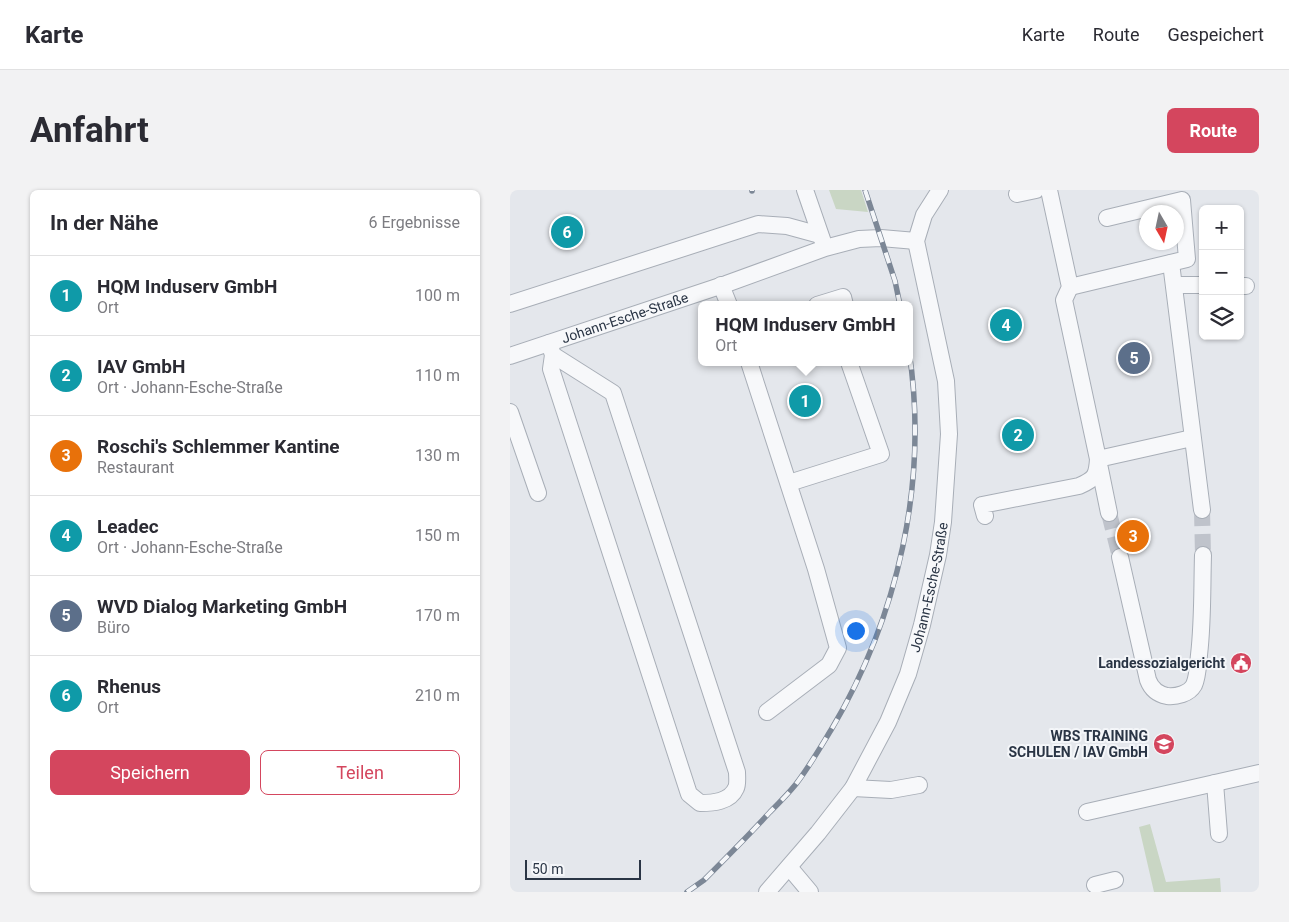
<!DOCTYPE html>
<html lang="de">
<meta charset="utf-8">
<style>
body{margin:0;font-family:Roboto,sans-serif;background:#f2f2f3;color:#2b2b33}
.controls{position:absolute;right:15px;top:15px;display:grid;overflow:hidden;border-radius:8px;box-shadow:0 1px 4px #0004}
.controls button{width:45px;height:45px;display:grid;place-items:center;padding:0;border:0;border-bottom:1px solid #e1e1e2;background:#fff;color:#2b2b33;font:25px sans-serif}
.compass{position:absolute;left:629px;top:15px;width:45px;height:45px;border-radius:50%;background:#fff;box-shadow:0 1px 4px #0004;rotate:171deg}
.scale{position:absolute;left:15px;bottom:12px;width:116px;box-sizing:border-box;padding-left:5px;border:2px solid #2a3545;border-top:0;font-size:14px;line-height:18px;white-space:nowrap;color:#2a3545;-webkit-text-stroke:4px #f4f6f9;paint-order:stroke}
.you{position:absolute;left:345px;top:440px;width:18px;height:18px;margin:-12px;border:4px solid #fff;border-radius:50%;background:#1a73e8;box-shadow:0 0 0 8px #1a73e833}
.badge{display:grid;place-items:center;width:32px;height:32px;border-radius:50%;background:#d4465e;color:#fff;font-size:16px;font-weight:700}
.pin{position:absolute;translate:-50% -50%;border:2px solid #fff;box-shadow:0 1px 5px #0006}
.popup{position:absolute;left:188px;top:111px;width:215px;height:65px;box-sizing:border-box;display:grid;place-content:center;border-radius:8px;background:#fff;filter:drop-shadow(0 1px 4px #0005);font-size:16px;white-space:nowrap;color:#7c7c81}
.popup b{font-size:19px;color:#2b2b33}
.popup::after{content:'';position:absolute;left:50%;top:100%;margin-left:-10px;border:10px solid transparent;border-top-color:#fff}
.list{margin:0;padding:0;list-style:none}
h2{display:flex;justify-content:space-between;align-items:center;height:65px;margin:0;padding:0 20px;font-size:21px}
h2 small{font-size:16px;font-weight:400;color:#7c7c81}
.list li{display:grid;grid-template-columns:32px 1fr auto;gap:15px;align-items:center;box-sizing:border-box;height:80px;padding:0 20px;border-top:1px solid #e1e1e2}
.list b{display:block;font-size:19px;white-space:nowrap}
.list p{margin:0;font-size:16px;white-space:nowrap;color:#7c7c81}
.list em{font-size:16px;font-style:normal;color:#7c7c81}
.actions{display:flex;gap:10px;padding:15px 20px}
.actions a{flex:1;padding:11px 0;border:1px solid #d4465e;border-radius:8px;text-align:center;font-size:18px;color:#d4465e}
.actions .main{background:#d4465e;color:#fff}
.icon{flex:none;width:28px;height:28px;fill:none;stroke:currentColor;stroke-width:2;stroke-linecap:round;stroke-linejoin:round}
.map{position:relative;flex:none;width:749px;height:702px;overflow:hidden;border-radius:8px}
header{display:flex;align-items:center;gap:30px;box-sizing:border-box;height:70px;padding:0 25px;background:#fff;border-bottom:1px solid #e1e1e2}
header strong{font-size:24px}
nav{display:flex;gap:28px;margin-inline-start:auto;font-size:18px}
.intro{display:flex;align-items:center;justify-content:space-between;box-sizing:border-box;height:120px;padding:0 30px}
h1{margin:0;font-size:35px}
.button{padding:12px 22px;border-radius:8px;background:#d4465e;color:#fff;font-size:18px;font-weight:700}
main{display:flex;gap:30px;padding:0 30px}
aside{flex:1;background:#fff;border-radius:8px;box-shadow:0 1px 4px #0004}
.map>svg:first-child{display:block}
</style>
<header>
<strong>Karte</strong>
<nav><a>Karte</a><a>Route</a><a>Gespeichert</a></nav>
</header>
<div class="intro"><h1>Anfahrt</h1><a class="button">Route</a></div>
<main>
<aside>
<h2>In der Nähe<small>6 Ergebnisse</small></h2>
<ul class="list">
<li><span class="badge" style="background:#0f9aa8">1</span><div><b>HQM Induserv GmbH</b><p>Ort</p></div><em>100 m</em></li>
<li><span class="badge" style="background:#0f9aa8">2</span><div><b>IAV GmbH</b><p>Ort · Johann-Esche-Straße</p></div><em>110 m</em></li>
<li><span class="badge" style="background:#e8710a">3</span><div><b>Roschi's Schlemmer Kantine</b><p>Restaurant</p></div><em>130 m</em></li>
<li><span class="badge" style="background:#0f9aa8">4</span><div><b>Leadec</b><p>Ort · Johann-Esche-Straße</p></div><em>150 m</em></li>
<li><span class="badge" style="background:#5c6f8a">5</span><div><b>WVD Dialog Marketing GmbH</b><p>Büro</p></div><em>170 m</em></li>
<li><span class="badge" style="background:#0f9aa8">6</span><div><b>Rhenus</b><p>Ort</p></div><em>210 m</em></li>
</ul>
<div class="actions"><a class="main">Speichern</a><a>Teilen</a></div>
</aside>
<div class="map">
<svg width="749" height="702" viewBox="0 0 749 702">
<rect width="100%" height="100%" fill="#e4e7ec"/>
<path fill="#c9d6c4" d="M319,0H351L358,22L326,19Z
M640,634L656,692L710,688L711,702H644L629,637Z"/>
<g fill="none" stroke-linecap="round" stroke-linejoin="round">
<path stroke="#bfc3cb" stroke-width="16" stroke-dasharray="16 8" stroke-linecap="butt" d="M692,320L693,365
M599,323L610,367"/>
<g stroke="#a8aeb7" stroke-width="18">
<g id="minor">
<path d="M295,0L313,52"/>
<path d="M507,4L526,0"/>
<path d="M661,73L692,320"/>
<path d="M211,95L219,115"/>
<path d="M664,95H693"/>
<path d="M730,96H736"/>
<path d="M560,97L677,69L672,10L597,28"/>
<path d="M0,114L248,34L277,36L310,45"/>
<path d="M307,115L333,107L335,115"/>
<path d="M39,153L43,165L41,179L179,604L190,613C203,613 220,612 226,598C228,594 227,586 227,582L103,203L43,165"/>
<path id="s1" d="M0,166L216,94L315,58L349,49L371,48L406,51"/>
<path d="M239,172L306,379L328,458L319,475L257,522"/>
<path d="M0,222L28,303"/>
<path d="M279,293L371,264L339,172"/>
<path d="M599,323L588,269L682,248"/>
<path d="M475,326L472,315L569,296C585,289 587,286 588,269L554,110L560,97L539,0"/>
<path d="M610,367L638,490C641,498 647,504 657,506C666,507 679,504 684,495C688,486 688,474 689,465C693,431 692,398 693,365"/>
<path d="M705,593L709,644"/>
<path d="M343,598L381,600L409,595"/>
<path d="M577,622L749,583"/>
<path d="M279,677L300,702"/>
<path d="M585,695L605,690"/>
<path id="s2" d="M257,702L308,643L343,598L378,532L398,484L412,435L428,365L433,332L439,244L436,191L406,51L414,25L430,0"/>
</g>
</g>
<use href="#minor" stroke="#f7f8fa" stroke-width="16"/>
<g stroke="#7c8796" stroke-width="5.5">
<path id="rail" d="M242,0V1
M355,0L385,91L390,115
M177,702L194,690C217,667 239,645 260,622C269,613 278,604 286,594C299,577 310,558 321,540C388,427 419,292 399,161"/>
</g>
<use href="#rail" stroke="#f4f6f9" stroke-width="4" stroke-dasharray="11" stroke-linecap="butt"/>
</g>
<defs>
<g id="civic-disc" transform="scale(1.125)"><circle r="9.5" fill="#d4465e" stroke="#f4f6f9"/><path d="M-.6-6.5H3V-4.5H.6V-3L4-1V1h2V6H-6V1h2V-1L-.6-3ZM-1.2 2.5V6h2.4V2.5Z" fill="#fff"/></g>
<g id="school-disc" transform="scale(1.125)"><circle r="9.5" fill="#d4465e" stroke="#f4f6f9"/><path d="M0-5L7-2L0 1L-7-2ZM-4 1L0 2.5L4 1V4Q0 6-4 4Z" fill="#fff"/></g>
</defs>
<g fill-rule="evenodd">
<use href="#civic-disc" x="731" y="473"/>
<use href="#school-disc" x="654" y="554"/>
</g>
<g text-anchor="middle" stroke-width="4" stroke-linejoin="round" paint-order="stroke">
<g font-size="14" fill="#2a3545" stroke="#f4f6f9">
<text dy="5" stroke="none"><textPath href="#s1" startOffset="121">Johann-Esche-Straße</textPath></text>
<text dy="5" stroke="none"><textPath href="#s2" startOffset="351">Johann-Esche-Straße</textPath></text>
</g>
<g font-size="14" font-weight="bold" fill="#2a3545" stroke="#f4f6f9" text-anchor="end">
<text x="715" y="478">Landessozialgericht</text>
<text x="638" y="551">WBS TRAINING<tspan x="638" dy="16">SCHULEN / IAV GmbH</tspan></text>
</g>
</g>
</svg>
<div class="controls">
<button>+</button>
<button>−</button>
<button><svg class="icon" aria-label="layers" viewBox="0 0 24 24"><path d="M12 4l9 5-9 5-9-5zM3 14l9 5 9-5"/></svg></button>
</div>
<svg class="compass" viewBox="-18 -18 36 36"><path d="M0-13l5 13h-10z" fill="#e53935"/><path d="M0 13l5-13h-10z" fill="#7c7c81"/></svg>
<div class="scale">50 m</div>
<div class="you"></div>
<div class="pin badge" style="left:295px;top:211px;background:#0f9aa8">1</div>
<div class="popup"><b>HQM Induserv GmbH</b>Ort</div>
<div class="pin badge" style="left:508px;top:245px;background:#0f9aa8">2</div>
<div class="pin badge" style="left:623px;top:346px;background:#e8710a">3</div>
<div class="pin badge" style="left:496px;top:135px;background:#0f9aa8">4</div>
<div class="pin badge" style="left:624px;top:168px;background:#5c6f8a">5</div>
<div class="pin badge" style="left:57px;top:42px;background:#0f9aa8">6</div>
</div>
</main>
